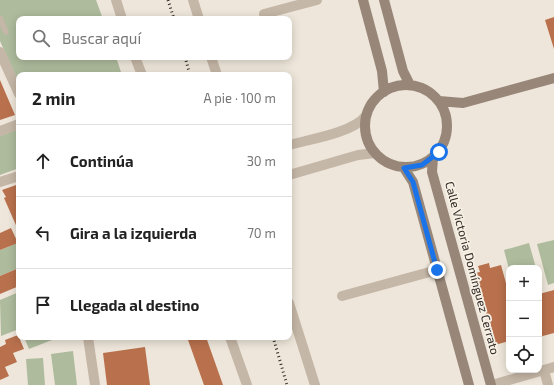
<!DOCTYPE html>
<html lang="es">
<meta charset="utf-8">
<style>
body{margin:0;font-family:"Exo 2",sans-serif;background:#f2f2f2;color:#222}
.controls{position:absolute;right:12px;bottom:12px;display:grid;overflow:hidden;border-radius:8px;box-shadow:0 2px 10px #0003}
.controls button{width:36px;height:36px;display:grid;place-items:center;padding:0;border:0;border-bottom:1px solid #e0e0e0;background:#fff;color:#222;font:20px sans-serif}
.stop{position:absolute;width:12px;height:12px;margin:-9px;border:3px solid #1a73e8;border-radius:50%;background:#fff}
.stop.end{background:#1a73e8;border-color:#fff;box-shadow:0 1px 4px #0008}
.list{margin:0;padding:0;list-style:none}
h2{display:flex;justify-content:space-between;align-items:center;height:52px;margin:0;padding:0 16px;font-size:17px}
h2 small{font-size:13px;font-weight:400;color:#767676}
.list li{display:grid;grid-template-columns:26px 1fr auto;gap:12px;align-items:center;box-sizing:border-box;height:72px;padding:0 16px;border-top:1px solid #e0e0e0}
.list b{display:block;font-size:15px;white-space:nowrap}
.list em{font-size:13px;font-style:normal;color:#767676}
.icon{flex:none;width:22px;height:22px;fill:none;stroke:currentColor;stroke-width:2;stroke-linecap:round;stroke-linejoin:round}
.map{position:relative;flex:none;width:554px;height:385px;overflow:hidden}
.search{position:absolute;background:#fff;box-shadow:0 2px 10px #0003;left:16px;top:16px;width:276px;height:44px;display:flex;align-items:center;gap:10px;box-sizing:border-box;padding:0 14px;border-radius:8px;color:#767676;font-size:15px}
.panel{position:absolute;background:#fff;box-shadow:0 2px 10px #0003;left:16px;top:72px;width:276px;height:268px;border-radius:8px}
.map>svg:first-child{display:block}
</style>
<div class="map">
<svg width="554" height="385" viewBox="0 0 554 385">
<rect width="100%" height="100%" fill="#eee6da"/>
<path fill="#aebb9c" d="M0,0H96L103,19H19V57H116L122,75H19V83L0,41Z
M19,129V168L0,175V136Z
M554,240V283L548,285L537,244Z
M18,243L19,268L0,276V250Z
M529,243L536,268L509,269L504,250Z
M19,292V329L1,336L0,300Z
M24,337H57V338L29,349Z
M73,351L77,385H55L51,354Z
M43,358L45,385H28L26,359Z"/>
<path fill="#b9714d" d="M554,17V49L545,20Z
M0,80L15,115L0,120Z
M19,184V232L4,198L6,197L2,190Z
M11,228L18,243L0,250V233Z
M489,263L490,268L501,265L509,294V341L495,345L475,273L480,272L478,266Z
M19,268V286L0,294V276Z
M554,290V333L539,337V294Z
M18,335L24,349L13,353L17,362L5,367L9,376L0,380V347L6,344L5,340Z
M187,337H206L223,385H204Z
M145,347L150,385H107L103,353Z"/>
<g fill="none" stroke-linecap="round" stroke-linejoin="round">
<path stroke="#c5b7a7" stroke-width="5.5" d="M0,18L6,32"/>
<path stroke="#c5b7a7" stroke-width="10" d="M116,0L122,19
M193,0L199,19
M264,14L317,0
M0,52L19,94
M135,57L142,75
M211,57L217,75
M0,131L19,124
M289,145C311,139 352,133 366,116
M289,175L358,155L375,153
M0,182L19,176
M342,296L437,270
M289,303L315,385
M88,337L95,385
M230,337L247,385
M544,370L548,385
M492,385L554,367"/>
<path stroke="#988779" stroke-width="10" d="M363,0L382,71L384,92
M384,0L403,71L410,85
M365 126a41 41 0 1 1 82 0a41 41 0 1 1-82 0Z
M439,101L463,103L554,78
M433,158L432,172L491,385
M404,168L413,182L469,385"/>
<path stroke="#322b27" stroke-width="3" stroke-dasharray="1 3" stroke-linecap="butt" d="M168,0L174,19
M185,57L190,75
M273,337L287,385"/>
</g>
<g fill="none" stroke-linecap="round" stroke-linejoin="round">
<path stroke="#1a73e8" stroke-width="5" d="M437,270L413,182L404,168L422,165L439,152"/>
</g>
<g text-anchor="middle" stroke-width="3.5" stroke-linejoin="round" paint-order="stroke">
<g font-size="12" fill="#322b27" stroke="#f7f0e5">
<text transform="translate(472 268) rotate(75)" y="4">Calle Victoria Domínguez Cerrato</text>
</g>
</g>
</svg>
<div class="controls">
<button>+</button>
<button>−</button>
<button><svg class="icon" aria-label="locate" viewBox="0 0 24 24"><circle cx="12" cy="12" r="6"/><path d="M12 2v4M12 18v4M2 12h4M18 12h4"/></svg></button>
</div>
<div class="stop" style="left:439px;top:152px"></div>
<div class="stop end" style="left:437px;top:270px"></div>
<div class="search"><svg class="icon" aria-label="search" viewBox="0 0 24 24"><circle cx="10" cy="10" r="6"/><path d="M15 15l6 6"/></svg>Buscar aquí</div>
<section class="panel">
<h2>2 min<small>A pie · 100 m</small></h2>
<ul class="list">
<li><svg class="icon" aria-label="ahead" viewBox="0 0 24 24"><path d="M12 20V5M6 11l6-6 6 6"/></svg><div><b>Continúa</b></div><em>30 m</em></li>
<li><svg class="icon" aria-label="left" viewBox="0 0 24 24"><path d="M17 20v-9H6M10 6l-5 5 5 5"/></svg><div><b>Gira a la izquierda</b></div><em>70 m</em></li>
<li><svg class="icon" aria-label="arrive" viewBox="0 0 24 24"><path d="M6 21V4h12l-3 4 3 4H6"/></svg><div><b>Llegada al destino</b></div></li>
</ul>
</section>
</div>
